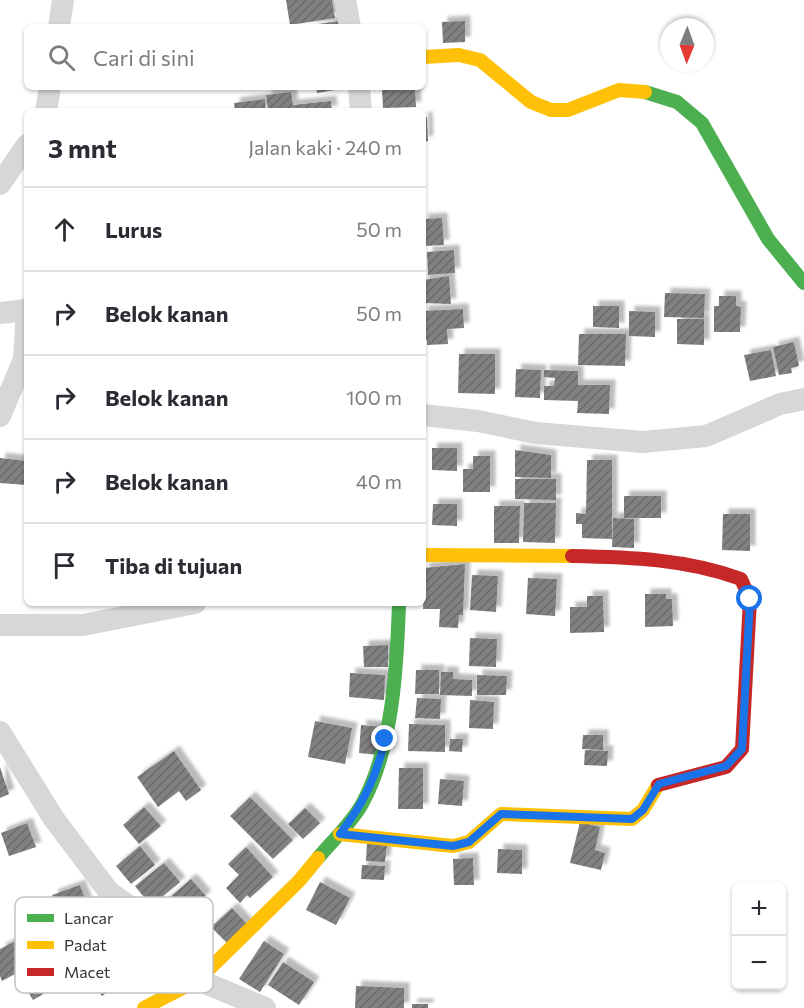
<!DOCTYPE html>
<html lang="id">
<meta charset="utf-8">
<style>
body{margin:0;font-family:Commissioner,sans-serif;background:#f2f2f3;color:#2b2b33}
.controls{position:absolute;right:18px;bottom:18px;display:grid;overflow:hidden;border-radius:9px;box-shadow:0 2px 4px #0004}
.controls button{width:54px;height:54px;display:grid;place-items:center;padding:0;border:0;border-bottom:2px solid #e1e1e2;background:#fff;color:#2b2b33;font:30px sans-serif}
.compass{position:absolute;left:660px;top:18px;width:54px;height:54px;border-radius:50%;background:#fff;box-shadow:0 2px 4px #0004;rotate:181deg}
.stop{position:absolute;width:18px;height:18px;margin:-14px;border:4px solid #1a73e8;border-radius:50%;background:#fff}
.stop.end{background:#1a73e8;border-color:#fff;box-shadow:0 2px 6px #0008}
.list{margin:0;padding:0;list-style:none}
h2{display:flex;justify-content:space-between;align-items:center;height:78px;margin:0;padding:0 24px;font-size:26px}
h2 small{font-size:20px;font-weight:400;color:#7c7c81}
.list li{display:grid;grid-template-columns:39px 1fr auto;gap:18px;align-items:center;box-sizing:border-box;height:84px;padding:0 24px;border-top:2px solid #e1e1e2}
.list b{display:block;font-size:22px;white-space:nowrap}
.list em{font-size:20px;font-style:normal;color:#7c7c81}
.icon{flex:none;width:33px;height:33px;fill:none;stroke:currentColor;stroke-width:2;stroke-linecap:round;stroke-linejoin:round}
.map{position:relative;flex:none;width:804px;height:1008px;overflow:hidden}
.search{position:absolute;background:#fff;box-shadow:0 2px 4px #0004;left:24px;top:24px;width:402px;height:66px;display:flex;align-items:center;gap:15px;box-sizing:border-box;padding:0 21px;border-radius:9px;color:#7c7c81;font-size:22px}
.panel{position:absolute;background:#fff;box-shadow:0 2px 4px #0004;left:24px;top:108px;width:402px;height:498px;border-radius:9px}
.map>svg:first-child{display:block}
</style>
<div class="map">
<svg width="804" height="1008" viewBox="0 0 804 1008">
<defs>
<pattern id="building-hatch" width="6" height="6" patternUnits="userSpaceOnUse" patternTransform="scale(1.5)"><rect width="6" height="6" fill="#818181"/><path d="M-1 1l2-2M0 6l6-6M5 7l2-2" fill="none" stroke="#6a6a6a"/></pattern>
<filter id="shadow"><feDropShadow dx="5.5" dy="-5.5" stdDeviation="1.5" flood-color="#0004"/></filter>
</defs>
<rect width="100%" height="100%" fill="#fff"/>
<path fill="url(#building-hatch)" filter="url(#shadow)" d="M286,0H332L335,18L290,25Z
M345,20L346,27H305V26Z
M465,21V42L443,43L442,22Z
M316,87H341V89L317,93Z
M415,88L416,107L383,108L382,90Z
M291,92L293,105L331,101L332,111H268L266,95Z
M265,99L266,111H235L234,103Z
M423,117H427L428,141L423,142Z
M442,218L444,245L423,246V219Z
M454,250L455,273L428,275L427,252Z
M449,276L451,304L423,303V280Z
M665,293L705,294L704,318L664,317Z
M719,296H736V306L741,307L740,332H714V306H719Z
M593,306H619V328L593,327Z
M463,309L464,328L447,329L448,344L427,345V340H423V311Z
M629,311L655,312V337L629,336Z
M677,319H704V345L677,344Z
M579,334H626L625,366L578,365Z
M794,342L799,366L791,368L792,373L779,375L773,347Z
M771,350L776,376L750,381L744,355Z
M459,354H495V394L458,393Z
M516,369L541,370L540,398L515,397Z
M544,370L578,371V385H610L609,414L577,413L578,401L544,400V386H554L555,378L544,377Z
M432,448H457V471L432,470Z
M515,450L551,455V478L515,477Z
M473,456H490V492H463V469H473Z
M0,458L27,461V485L0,483Z
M587,460H612V539L582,538V524H576V513L586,514Z
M515,479H556V500L515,499Z
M624,496H661V518H624Z
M524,503H556L555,543L523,542Z
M433,504H457V526L432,525Z
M494,506H520L519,543H494Z
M723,514H750V551L722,550Z
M613,518L634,519V548L612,547Z
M465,564L463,615H459L458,628L439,627L440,609H423L424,568Z
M472,575L498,576L496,612L470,610Z
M528,578L557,579L555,616L526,614Z
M645,594H666V599H672L673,626L645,627Z
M587,596H603L604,632L570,633V607H587Z
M470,638L497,639L496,667L469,666Z
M388,645V667H364L363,646Z
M416,670H439V694H415Z
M441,672H453V679L472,680V696L440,695Z
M350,673L385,675L384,700L349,697Z
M477,675L507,676L506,695H477Z
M417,698L441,699L440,719L415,718Z
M470,700L494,702L493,729L469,728Z
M315,721L352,728L345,764L308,757Z
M409,724L445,725V752L408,751Z
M361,725L382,727L379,755L359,753Z
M583,735H603V750L582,749Z
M450,739H463L462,752L449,751Z
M585,750L608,751L607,766L584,765Z
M174,751L201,790L186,801L179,791L158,807L137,777Z
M0,767L9,794L0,798Z
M399,768H423V809H398Z
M440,779L464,781L462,806L438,804Z
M250,797L293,840L273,859L230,816Z
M144,807L161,826L139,844L123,825Z
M305,808L320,823L303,839L288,824Z
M580,822L600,827L595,850L605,853L601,870L570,863Z
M27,823L36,847L9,856L1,833Z
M367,843L387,845L385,862L366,861Z
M140,846L155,865L131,884L116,866Z
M246,847L273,877L250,898L247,895L240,903L226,888L239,875L228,864Z
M498,849L522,850V874L497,873Z
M473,858L474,885H454L453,859Z
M164,863L180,882L151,906L135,886Z
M362,865L385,866L384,880L361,879Z
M191,879L206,896L176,920L162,904Z
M320,882L350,898L336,925L306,910Z
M80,885L88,906L61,916L52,895Z
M232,908L248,925L227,943L211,927Z
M33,932L47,957L2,981L0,976V949Z
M264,941L284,954L260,992L239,979Z
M48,959L62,983L33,1000L19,977Z
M116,960L128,977L102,996L90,979Z
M283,962L314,982L299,1005L268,985Z
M356,986L404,988V1008H355Z
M412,1004H428V1008H412Z"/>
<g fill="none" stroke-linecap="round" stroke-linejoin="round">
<path stroke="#d7d7d7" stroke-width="22" d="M345,0L350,27
M59,27L63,0
M359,87L361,111
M46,111L50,87
M0,184L27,145
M0,313L27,310
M423,415L478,421L536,433L643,442L706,436L780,404L804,399
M0,416L24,359L27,309
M0,625H83L195,603
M0,732L54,819L109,892L173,937L198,980L265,1008"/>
<path stroke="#4caf50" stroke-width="14" d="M645,92L677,102L702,123L768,239L804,283
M318,858C332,841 351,824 362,804C393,748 397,666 399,603"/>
<path stroke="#ffc107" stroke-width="14" d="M423,57L459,55L480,60L531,102L551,110H568L619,90L645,92
M423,555L572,556
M340,834L453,846L469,842L501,814L632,819L643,810L658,785
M144,1008L198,980L299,881L318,858"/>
<path stroke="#c62828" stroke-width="14" d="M572,556C629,557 687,559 741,579L750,599L742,749L726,767L658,785"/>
</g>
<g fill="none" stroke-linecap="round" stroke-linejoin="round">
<path stroke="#1a73e8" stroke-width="8" d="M385,739C377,776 363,804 340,834L453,846L469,842L501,814L632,819L643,810L659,784L726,766L742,749L750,599"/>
</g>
<rect x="15" y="897" width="198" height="96" rx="9" fill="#fff" stroke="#c2c2c2" stroke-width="1.5"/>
<rect x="27" y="914" width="27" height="8" fill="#4caf50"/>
<rect x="27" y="941" width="27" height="8" fill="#ffc107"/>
<rect x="27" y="968" width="27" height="8" fill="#c62828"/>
<g font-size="16" fill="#333">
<text x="64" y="924">Lancar</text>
<text x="64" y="951">Padat</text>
<text x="64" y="978">Macet</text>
</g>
</svg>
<div class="controls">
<button>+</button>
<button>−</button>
</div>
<svg class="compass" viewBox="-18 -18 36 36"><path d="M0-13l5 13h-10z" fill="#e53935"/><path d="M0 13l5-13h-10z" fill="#7c7c81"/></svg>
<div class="stop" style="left:750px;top:599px"></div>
<div class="stop end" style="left:385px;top:739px"></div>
<div class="search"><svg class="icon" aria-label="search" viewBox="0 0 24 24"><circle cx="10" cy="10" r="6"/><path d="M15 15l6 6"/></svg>Cari di sini</div>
<section class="panel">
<h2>3 mnt<small>Jalan kaki · 240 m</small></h2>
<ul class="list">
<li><svg class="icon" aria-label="ahead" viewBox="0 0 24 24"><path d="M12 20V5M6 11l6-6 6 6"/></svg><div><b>Lurus</b></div><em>50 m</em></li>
<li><svg class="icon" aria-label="right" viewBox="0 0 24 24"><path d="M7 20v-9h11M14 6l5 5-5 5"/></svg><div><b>Belok kanan</b></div><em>50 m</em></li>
<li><svg class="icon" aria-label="right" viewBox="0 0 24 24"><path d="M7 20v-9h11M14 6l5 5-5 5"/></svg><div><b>Belok kanan</b></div><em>100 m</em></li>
<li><svg class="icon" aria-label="right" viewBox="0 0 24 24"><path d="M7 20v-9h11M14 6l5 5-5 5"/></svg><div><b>Belok kanan</b></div><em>40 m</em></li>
<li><svg class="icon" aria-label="arrive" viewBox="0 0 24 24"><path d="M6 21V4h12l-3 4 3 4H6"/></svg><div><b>Tiba di tujuan</b></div></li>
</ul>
</section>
</div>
